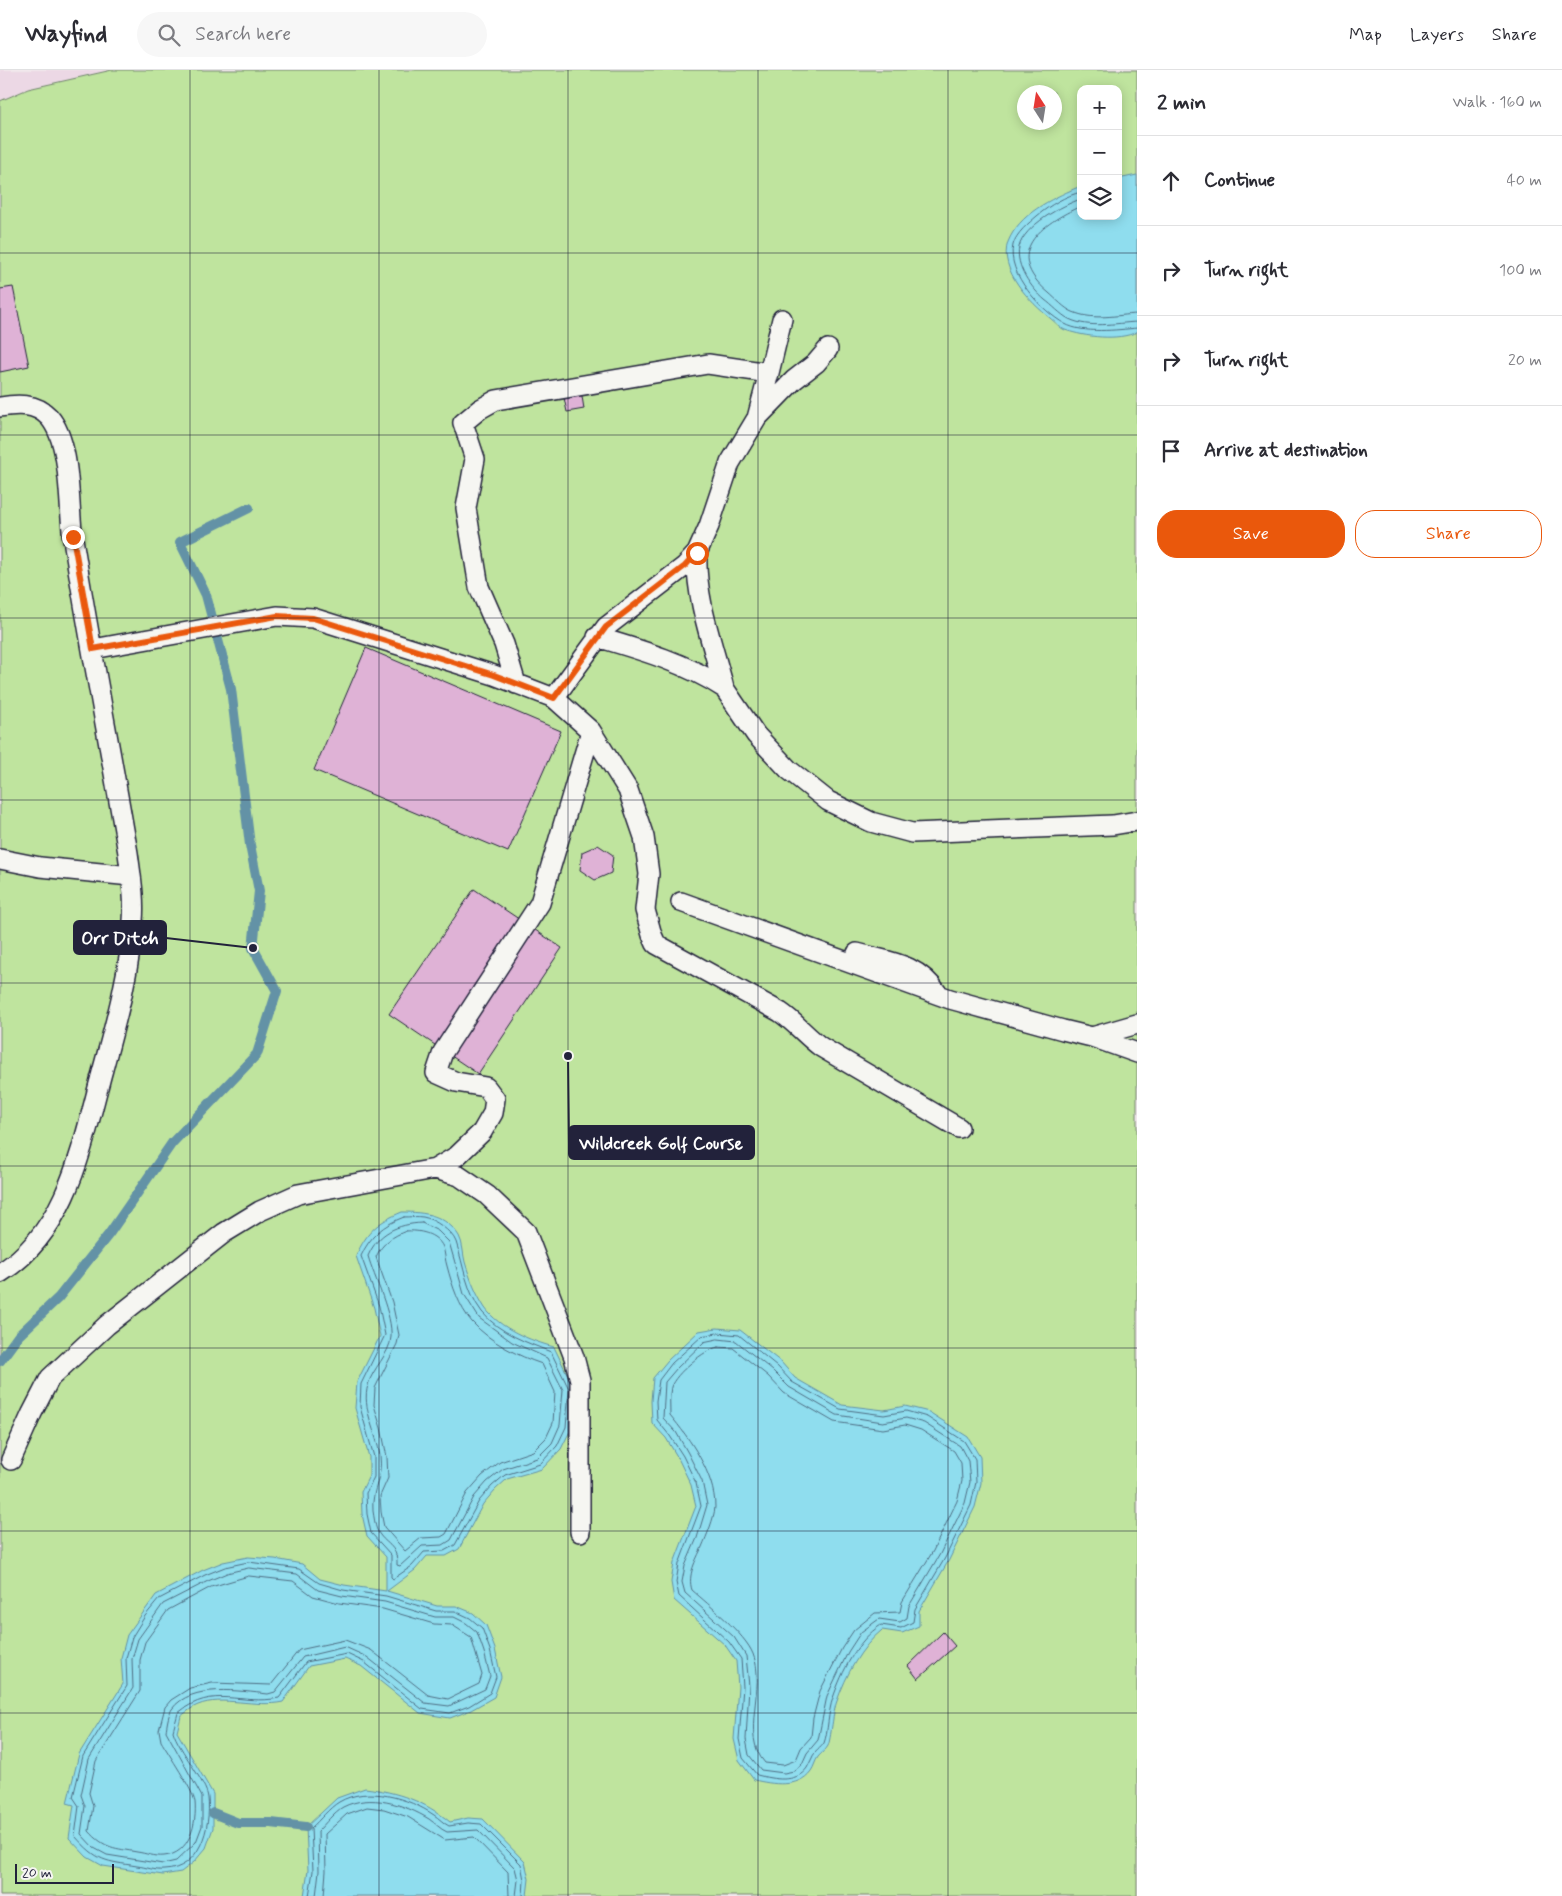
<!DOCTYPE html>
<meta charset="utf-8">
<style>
body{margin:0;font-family:Mynerve,sans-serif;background:#f7f7f7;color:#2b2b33}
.controls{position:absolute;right:15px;top:15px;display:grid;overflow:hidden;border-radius:10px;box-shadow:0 2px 12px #0003}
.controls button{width:45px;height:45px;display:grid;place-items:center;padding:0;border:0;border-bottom:1px solid #e1e1e2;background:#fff;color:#2b2b33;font:25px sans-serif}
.compass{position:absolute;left:1017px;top:15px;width:45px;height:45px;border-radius:50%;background:#fff;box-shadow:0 2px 12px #0003;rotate:348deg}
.scale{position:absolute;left:15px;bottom:12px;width:99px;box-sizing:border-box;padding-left:5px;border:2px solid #22223b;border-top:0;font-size:14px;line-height:18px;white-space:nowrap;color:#22223b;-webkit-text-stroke:4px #f6f6f2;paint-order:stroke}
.stop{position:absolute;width:15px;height:15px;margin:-11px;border:4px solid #ea580c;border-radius:50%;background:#fff}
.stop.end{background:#ea580c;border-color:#fff;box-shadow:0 1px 5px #0008}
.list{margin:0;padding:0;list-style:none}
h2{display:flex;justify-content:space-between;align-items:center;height:65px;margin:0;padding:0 20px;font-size:21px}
h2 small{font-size:16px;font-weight:400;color:#7c7c81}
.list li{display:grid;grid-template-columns:32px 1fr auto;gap:15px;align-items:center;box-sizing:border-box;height:90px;padding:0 20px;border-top:1px solid #e1e1e2}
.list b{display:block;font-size:19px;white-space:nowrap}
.list em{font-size:16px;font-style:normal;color:#7c7c81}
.actions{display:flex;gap:10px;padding:15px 20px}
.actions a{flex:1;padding:11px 0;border:1px solid #ea580c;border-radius:20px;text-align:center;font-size:18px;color:#ea580c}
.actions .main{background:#ea580c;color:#fff}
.icon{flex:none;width:28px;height:28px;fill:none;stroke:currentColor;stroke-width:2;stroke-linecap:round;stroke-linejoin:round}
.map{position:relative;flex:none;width:1137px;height:1826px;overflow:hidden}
header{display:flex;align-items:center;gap:30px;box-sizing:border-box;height:70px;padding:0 25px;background:#fff;border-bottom:1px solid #e1e1e2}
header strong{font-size:24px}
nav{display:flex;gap:28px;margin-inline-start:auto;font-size:18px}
.search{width:350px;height:45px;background:#f7f7f7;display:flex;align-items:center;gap:12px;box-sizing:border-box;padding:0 18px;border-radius:28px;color:#7c7c81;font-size:19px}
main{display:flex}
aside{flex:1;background:#fff}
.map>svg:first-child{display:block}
</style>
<header>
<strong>Wayfind</strong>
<div class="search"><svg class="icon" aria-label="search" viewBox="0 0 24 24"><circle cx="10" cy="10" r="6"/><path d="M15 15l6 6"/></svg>Search here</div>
<nav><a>Map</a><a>Layers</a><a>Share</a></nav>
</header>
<main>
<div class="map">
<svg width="1137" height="1826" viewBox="0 0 1137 1826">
<rect width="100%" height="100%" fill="#f1e8ec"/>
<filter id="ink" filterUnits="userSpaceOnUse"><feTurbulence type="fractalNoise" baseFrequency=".02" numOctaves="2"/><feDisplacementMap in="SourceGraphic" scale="10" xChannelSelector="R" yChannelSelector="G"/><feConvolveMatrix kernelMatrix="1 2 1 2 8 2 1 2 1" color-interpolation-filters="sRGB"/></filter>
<g filter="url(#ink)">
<path fill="#ecd8e5" d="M0,0H112L28,19L0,31Z"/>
<path fill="#bfe49e" stroke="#70836c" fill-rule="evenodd" d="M112,0H1137V1826H0V31L28,19ZM1081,19H1118V146H1081ZM1024,22H1054V52H1024Z"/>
<path fill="#8fddee" stroke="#6392a6" d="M1137,105V262C1118,271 1085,267 1065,260C1060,258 1055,252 1050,248C1031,233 998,200 1008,172C1019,144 1051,129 1076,118L1081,117V146H1118V109Z
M402,1142C425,1142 446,1145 459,1166C463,1173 463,1185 465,1192C470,1209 476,1224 485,1238C499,1258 531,1271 554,1277L574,1318L571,1359L561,1379L542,1399L507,1409L495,1420L483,1434L459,1479L446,1486H427L415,1500L387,1521L437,1536H456L473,1543L486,1555L495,1579L501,1607L494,1627L471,1640L450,1648L420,1643L361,1596L345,1589L309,1596L283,1632C256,1638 222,1625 198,1635C192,1637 187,1642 181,1646L177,1662L213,1724V1758L206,1778L194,1792L181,1802L163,1805L103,1796L87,1787L69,1768L74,1735L67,1733L79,1684L123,1614L121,1588L127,1565L156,1525L203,1500L223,1492L248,1487L275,1489L302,1494L320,1509L344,1515L386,1521V1487L367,1466L362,1444L361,1422L369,1406V1387L355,1338L357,1312L380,1266L374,1238L356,1186C367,1161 378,1152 402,1142Z
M717,1258L740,1260L781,1292L795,1308L842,1335L884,1340L905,1336L929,1342L968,1367L980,1387L981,1413L975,1437L949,1490L919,1541V1556L902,1563L882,1560C861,1577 846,1605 837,1631C833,1641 831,1669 828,1676C826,1680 821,1683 818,1687C815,1691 814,1697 811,1701C798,1719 772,1714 754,1710L739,1690L734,1669L738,1617L736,1591L725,1575L674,1530L671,1512L674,1493L696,1436L691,1415L678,1388L666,1368L652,1353L651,1331L653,1308L668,1290L699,1261Z
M365,1718C397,1722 425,1731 450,1752L468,1748L483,1749L525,1792L529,1809L527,1826H304L308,1800L306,1757L337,1728Z"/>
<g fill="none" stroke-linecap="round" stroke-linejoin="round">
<path stroke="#4e6d83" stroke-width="1" d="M1081,122C1065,126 1050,135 1037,146C1029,153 1016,163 1013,175C1006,204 1042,241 1065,254C1083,264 1117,260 1137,258
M1081,129C1062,135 1024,156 1019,177C1015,196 1031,218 1045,230C1052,235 1061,245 1069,249C1090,259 1115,253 1137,252
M1081,136C1041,154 1001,183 1049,223C1056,229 1065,239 1073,242C1094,251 1116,245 1137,244
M404,1147C410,1147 417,1146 423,1147C434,1149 452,1161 456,1172C464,1196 466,1221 482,1242C499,1263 528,1273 551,1282L569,1319L566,1357L557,1376L540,1394L505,1405L492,1416L479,1431L455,1475L444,1481L424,1482L412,1496L393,1509L391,1507V1485L371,1463L367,1444L366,1423L374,1407V1387L360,1337L361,1314L385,1265L379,1236L361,1186C370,1166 383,1155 404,1147Z
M422,1153L438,1161L449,1172L464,1224L479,1248L512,1272L547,1288L563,1320L560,1355L552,1373L537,1388L503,1399L487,1412L474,1427L451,1470L443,1475L422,1476L400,1496L397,1495C398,1474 384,1475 377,1460C375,1455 374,1447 373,1441C371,1420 383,1408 380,1386C377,1363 361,1338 368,1315C372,1299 390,1284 391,1267C393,1246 374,1207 368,1186C378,1163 397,1154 422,1153Z
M406,1161C419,1160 436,1163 443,1177C445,1183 445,1190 447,1196C452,1215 459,1237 472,1252C490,1272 518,1286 542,1294L555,1322L553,1353L546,1368L533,1381L500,1392L482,1406L467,1423L446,1464L441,1467L421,1468L405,1481L384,1457L381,1442L380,1426L388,1408L387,1387L381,1358L374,1335L375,1318L397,1274L399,1265L392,1232L376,1187C382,1173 393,1166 406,1161Z
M718,1263L739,1265L777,1296L792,1312L840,1339L884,1345L906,1341L927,1347L964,1371L975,1389L976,1412L971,1435L945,1488L915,1539L913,1552L901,1558L881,1555C857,1570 842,1602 833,1628C828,1641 828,1663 824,1673C821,1678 814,1682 812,1688C810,1691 809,1695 807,1698C796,1714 773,1709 757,1705L743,1688L739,1669L743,1617L741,1589L729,1572L679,1526L676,1512L679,1494L701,1436L696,1413L683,1386L670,1366L657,1350L656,1331L659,1310L672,1293L702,1266Z
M718,1269L736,1271L773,1301L789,1317L837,1345L883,1352L906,1348L924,1353L960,1376L968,1391L970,1412L965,1433L940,1484L909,1536L907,1548L900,1552L879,1549L861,1562L848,1582L827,1626L818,1670L807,1683L802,1694L794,1701L784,1703L761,1700L749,1685L746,1669L749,1616L746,1586L734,1567L685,1523L682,1512L685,1496L697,1468L707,1435L702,1411L688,1383L676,1362L663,1348L665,1312L677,1298L704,1272Z
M718,1277L733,1278L768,1306L784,1323L834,1352L883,1359L905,1355L921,1360L954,1381L961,1393L962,1411L957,1431L933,1481L902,1532L900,1542L875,1543L854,1560L842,1578L820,1621L813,1648L811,1667L801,1678L796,1690L783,1695L765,1693C739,1664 767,1618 753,1584C745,1564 709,1535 692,1520C687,1505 696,1490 702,1477C707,1465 714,1449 715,1437C715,1404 690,1369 670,1345C670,1336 669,1326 671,1317C675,1304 705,1279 718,1277Z
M249,1492L299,1499L319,1513L343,1520L386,1526L436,1541H455L470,1548L482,1558L490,1580L496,1607L490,1623L469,1636L450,1643L422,1639L364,1592L347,1584L306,1592L279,1628C241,1636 214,1614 178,1643L173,1661C178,1679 207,1713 208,1728C211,1758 200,1799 164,1800C155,1801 146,1797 137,1796C105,1791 98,1792 75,1766L79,1736L73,1727L83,1686L127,1616L126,1588L132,1567L145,1546L159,1529L205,1505L225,1497Z
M249,1498L297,1504L318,1520L342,1526L385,1532L435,1547H454L466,1553L477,1562L484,1582L490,1606L485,1619L449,1636L425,1633L367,1587L345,1577L303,1587L275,1622L268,1624C240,1621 191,1613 172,1639C168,1645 167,1655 166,1661L202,1727V1756L196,1772L176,1791L163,1794L107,1785L94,1778L81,1764L85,1736L81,1725L89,1689L133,1618L132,1589L138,1569L163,1534L208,1511L227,1503Z
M249,1506L293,1511L313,1526L339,1533L383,1539L434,1554L452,1555L471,1567L482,1605L479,1614L448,1629L428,1625L371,1580L345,1570L299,1580L271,1615L212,1613L190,1618L171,1630L165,1637L159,1660L161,1671C168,1683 193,1720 195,1732C197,1753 190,1784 164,1786C155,1787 145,1783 137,1782C115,1778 105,1779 89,1761L93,1736L89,1723L96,1691L140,1621V1590L145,1572L168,1540L211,1517Z
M309,1826L313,1801L311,1758C320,1750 329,1738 339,1732C367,1715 409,1728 434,1745C439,1748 443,1753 449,1756L468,1753L481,1754L521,1794L524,1810L523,1826
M316,1826L319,1801L318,1761C325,1754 334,1742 343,1737C370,1723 404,1734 429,1749C435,1753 440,1759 447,1762L478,1760L515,1798L518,1810L516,1826
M324,1826L326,1801L325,1764L347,1744L367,1737L384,1739L408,1747L445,1770L474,1767L508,1802L509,1826"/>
<path stroke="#6392a6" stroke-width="10" d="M0,1291L19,1265L59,1227L109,1164L172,1073L257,984L277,921L253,878L259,821L250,775L231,619L206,525L180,472L249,438
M213,1743L238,1753H271L306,1757"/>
</g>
<path fill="#dfb2d6" stroke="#22223b" d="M13,217L29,296L0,302V219Z
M581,320L584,339L567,342L563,323Z
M366,578L561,661L508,782L314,700Z
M598,775L613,785L611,803L595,810L580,800L582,782Z
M474,819L562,878L478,1004L389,944Z
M943,1562L955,1576L918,1609L908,1596Z"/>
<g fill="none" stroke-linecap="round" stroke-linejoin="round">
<g stroke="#22223b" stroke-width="22">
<path id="lane" d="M769,303L782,249
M0,337C17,334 36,333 49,347C72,373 68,435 73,469C90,574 110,678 128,783C131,806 135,828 133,851C130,901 116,951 103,999C83,1071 69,1161 0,1203
M758,347L794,310L816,293L828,279
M597,567C641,580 686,593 724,618C713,575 695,528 697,483
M93,579L277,546L313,548L494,605L554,628L591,661L628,720L644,767L649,804L645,840L652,865L656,874L780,942C795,952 806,966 821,977L959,1058
M516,614L504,574L479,517L466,438L475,389L463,353L480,339L496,330L708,294L769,303L757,348L730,393L709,456L697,483L685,496L606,557L554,628
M724,618L756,665L789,700L828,731L871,752L912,763L1113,755L1137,751
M0,789L40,797L131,806
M681,832L950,929L1063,960L1092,967L1137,954
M857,883C890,892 917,893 938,924
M1092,967L1137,983
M435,1099L459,1106L487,1125L526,1162L574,1287L580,1310V1462
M11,1390L32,1343L50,1308L107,1255L224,1163L260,1141L298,1124L435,1099L457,1086L482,1062L493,1043L495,1029L486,1017L456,1012L436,1003L443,982L540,833L591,661"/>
</g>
<use href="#lane" stroke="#f6f6f2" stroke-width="19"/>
</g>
</g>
<g fill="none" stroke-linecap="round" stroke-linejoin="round" filter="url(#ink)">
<path stroke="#ea580c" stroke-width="6" d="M73,467L93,579L277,546L313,548L494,605L554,628L606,557L685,496L697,483"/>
</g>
<path fill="none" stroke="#22223b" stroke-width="1" stroke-opacity="0.55" d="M190,0V1826M379,0V1826M568,0V1826M758,0V1826M948,0V1826M0,183H1137M0,365H1137M0,548H1137M0,730H1137M0,913H1137M0,1096H1137M0,1278H1137M0,1461H1137M0,1643H1137"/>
<path fill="none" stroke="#22223b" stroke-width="2" d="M253 878L166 868M568 986L569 1073"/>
<g fill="#22223b" stroke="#f6f6f2" stroke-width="2">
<circle cx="253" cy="878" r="5"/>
<circle cx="568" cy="986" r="5"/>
</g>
<g fill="#22223b" stroke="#22223b" stroke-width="2">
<rect x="74" y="851" width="92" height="33" rx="5"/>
<rect x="569" y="1056" width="185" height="33" rx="5"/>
</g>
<g font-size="18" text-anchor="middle" font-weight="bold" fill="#fff">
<text x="120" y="874">Orr Ditch</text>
<text x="661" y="1079">Wildcreek Golf Course</text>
</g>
</svg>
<div class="controls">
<button>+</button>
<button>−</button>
<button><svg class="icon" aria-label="layers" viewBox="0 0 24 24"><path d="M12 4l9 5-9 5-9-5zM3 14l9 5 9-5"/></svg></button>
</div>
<svg class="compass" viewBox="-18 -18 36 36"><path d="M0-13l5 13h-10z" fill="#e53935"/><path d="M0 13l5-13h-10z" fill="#7c7c81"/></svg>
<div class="scale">20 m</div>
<div class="stop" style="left:697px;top:483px"></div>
<div class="stop end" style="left:73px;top:467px"></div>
</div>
<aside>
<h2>2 min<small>Walk · 160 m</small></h2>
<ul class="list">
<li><svg class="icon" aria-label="ahead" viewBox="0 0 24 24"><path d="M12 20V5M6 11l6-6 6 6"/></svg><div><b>Continue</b></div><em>40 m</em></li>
<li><svg class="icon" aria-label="right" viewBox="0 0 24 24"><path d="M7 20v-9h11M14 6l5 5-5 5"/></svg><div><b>Turn right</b></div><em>100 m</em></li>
<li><svg class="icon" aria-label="right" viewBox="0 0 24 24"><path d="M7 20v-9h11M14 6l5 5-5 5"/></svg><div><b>Turn right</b></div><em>20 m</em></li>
<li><svg class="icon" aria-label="arrive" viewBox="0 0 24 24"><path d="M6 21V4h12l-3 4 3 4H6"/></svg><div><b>Arrive at destination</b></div></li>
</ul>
<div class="actions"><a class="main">Save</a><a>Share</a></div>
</aside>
</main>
